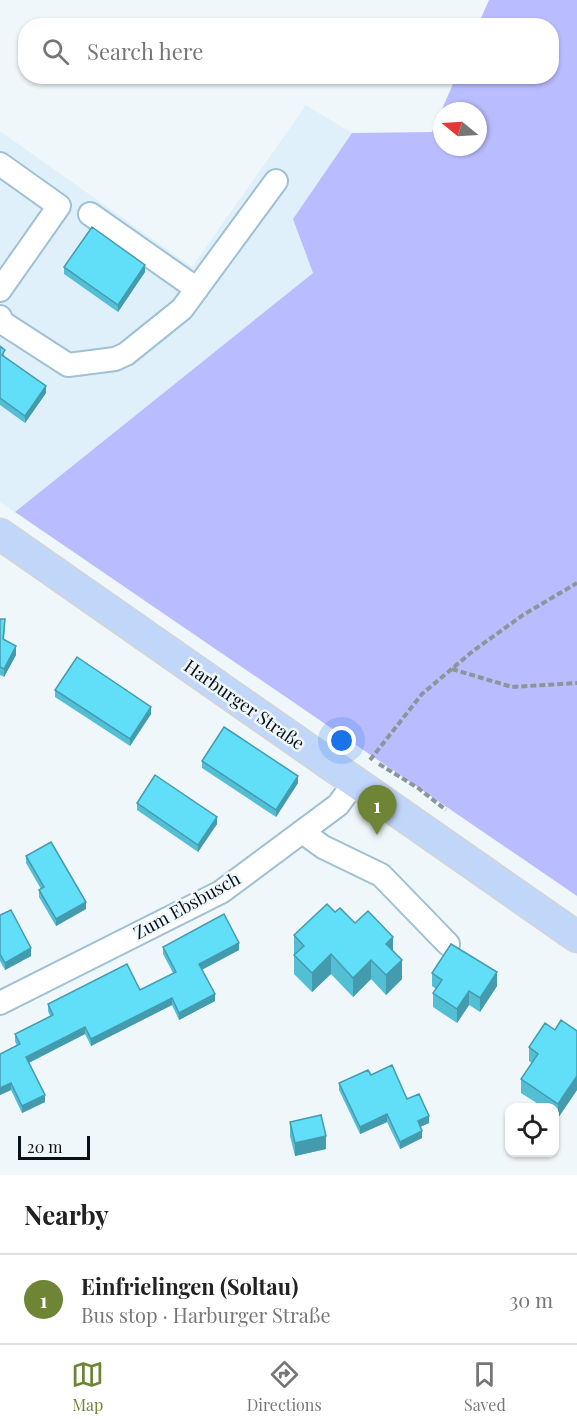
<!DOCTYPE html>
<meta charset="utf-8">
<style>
body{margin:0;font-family:"Playfair Display",serif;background:#f2f2f2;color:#222}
.controls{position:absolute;right:18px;bottom:18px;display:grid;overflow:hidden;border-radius:12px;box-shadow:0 2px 4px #0004}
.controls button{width:54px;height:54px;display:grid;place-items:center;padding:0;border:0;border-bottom:2px solid #e0e0e0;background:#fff;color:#222;font:30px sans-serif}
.compass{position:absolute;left:433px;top:102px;width:54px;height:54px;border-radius:50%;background:#fff;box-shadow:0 2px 4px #0004;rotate:288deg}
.scale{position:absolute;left:18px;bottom:15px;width:72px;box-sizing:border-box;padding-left:6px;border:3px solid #061219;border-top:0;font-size:16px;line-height:21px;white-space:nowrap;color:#061219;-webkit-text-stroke:4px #f0f7fb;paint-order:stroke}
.you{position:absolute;left:342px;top:741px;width:21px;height:21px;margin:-15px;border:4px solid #fff;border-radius:50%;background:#1a73e8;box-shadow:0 0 0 9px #1a73e833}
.badge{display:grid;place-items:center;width:39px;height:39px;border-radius:50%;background:#6f8536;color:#fff;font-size:20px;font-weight:700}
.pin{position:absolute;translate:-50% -50px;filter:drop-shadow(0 2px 3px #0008)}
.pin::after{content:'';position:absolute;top:32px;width:21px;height:18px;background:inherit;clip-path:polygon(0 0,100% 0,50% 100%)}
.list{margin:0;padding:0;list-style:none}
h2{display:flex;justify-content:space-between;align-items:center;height:78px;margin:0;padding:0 24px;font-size:26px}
h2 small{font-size:20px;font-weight:400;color:#767676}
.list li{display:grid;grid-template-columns:39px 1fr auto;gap:18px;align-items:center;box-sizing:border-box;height:90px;padding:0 24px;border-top:2px solid #e0e0e0}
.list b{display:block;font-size:22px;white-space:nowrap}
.list p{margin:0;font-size:20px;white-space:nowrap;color:#767676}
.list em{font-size:20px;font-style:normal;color:#767676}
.icon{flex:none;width:33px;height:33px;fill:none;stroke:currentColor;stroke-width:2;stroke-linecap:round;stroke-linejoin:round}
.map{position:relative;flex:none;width:577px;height:1175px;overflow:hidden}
.search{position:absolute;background:#fff;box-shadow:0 2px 4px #0004;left:18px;right:18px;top:18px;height:66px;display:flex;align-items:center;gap:15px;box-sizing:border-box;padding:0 21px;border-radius:24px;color:#767676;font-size:22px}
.sheet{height:168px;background:#fff}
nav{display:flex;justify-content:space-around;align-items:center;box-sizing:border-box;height:84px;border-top:2px solid #e0e0e0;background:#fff;font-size:16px;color:#767676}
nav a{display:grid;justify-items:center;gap:3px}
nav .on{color:#6f8536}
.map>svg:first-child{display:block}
</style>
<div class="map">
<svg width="577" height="1175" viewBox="0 0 577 1175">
<rect width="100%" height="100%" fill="#f0f7fb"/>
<path fill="#e0f0fa" d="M306,105L352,133L293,219L313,273L15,512L0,502V131L192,267Z"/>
<path fill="#b9bdff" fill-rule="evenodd" d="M489,0H577V896L15,512L313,273L293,219L352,133L432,132L456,77L552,76V26L478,25ZM442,111H478V147H442Z"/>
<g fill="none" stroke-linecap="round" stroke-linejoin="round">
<g stroke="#9fc0d5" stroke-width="26">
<path id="minor" d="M0,164L59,206L0,290
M90,214L197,289
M0,317L3,323L68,365L115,359L126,354L182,309L276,181
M304,833L323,847L381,875L448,944
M0,1003L221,892L338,805L355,782"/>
</g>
<g stroke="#d2d4d6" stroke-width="33">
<path id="major" d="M0,534L577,937"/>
</g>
<path stroke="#8c959a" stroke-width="4" stroke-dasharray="6 3" stroke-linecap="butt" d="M452,669L512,687L577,683
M370,760L422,694L473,651L523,615L577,583
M379,764L418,788L446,810"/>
<use href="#minor" stroke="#fff" stroke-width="22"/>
<use href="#major" stroke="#c1d7fa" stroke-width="30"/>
</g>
<path fill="#53bfd5" d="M64,267L145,272L118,312L64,274Z
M0,346L5,357L46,393L25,423L0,405Z
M0,619L5,628L4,640L16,655L4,677L0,675Z
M55,690L151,714L130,746L55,697Z
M202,761L298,783L276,817L202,768Z
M137,803L217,824L198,852L137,810Z
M26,856L86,909L56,926L39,897V890L41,889L26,863Z
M335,912L393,951L402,979L386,995L371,979L353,997L331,974L312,992L294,974V935Z
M0,915L31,956L5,970L0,961Z
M163,947L239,950L202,970L215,1001L179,1020L172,1005L91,1046L85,1034L29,1063L45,1102L22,1113L11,1090L0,1095V1054L17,1046L15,1041V1034L50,1016L48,1011V1004L140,990L173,973L163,954Z
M432,973L497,986L480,1012L469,1005L457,1023L433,1007V993L436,989L432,986Z
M555,1030L577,1031V1090L558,1118L555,1116V1107H543L521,1093V1079L532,1063L529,1061V1047Z
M371,1075L407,1099L429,1123L420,1127L422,1138L400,1149L387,1122L360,1134L339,1090V1083Z
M290,1122L326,1149L295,1156L290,1136Z"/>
<path fill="#449bae" d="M145,265V272L118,312V305Z
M46,386V393L25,423V416Z
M16,646V655L4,677V669Z
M151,707V714L130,746V739Z
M298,776V783L276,817V810Z
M217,817V824L198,852V845Z
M86,902V909L56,926V919Z
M393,937V956L386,944Z
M239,943V950L199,971V964Z
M31,948V956L5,970V963Z
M331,954V974L312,992V973Z
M371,960V979L353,997V978Z
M402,960V979L386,995V975Z
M497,972V986L480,1012V998Z
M469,991V1005L457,1023V1009Z
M215,994V1001L179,1020V1013Z
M172,998V1005L91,1046V1039Z
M85,1027V1034L26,1064V1057Z
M577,1076V1090L558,1118V1104Z
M11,1083V1090L0,1095V1088Z
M45,1095V1102L22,1113V1106Z
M387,1114V1122L360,1134V1127Z
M429,1116V1123L418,1128V1121Z
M422,1131V1138L400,1149V1142Z
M326,1136V1149L295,1156V1143Z"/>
<path fill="#61def8" stroke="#449bae" stroke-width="1.5" d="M92,227L145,265L118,305L64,267Z
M0,346L5,350L2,355L46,386L25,416L0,398Z
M0,619H5L3,639L16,646L4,669L0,667Z
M77,657L151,707L130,739L55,690Z
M224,727L298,776L276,810L202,761Z
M155,775L217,817L198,845L137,803Z
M51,842L86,902L56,919L39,890L44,887L26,856Z
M327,904L335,912L340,908L355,923L368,911L393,937L386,944L402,960L386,975L371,960L353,978L331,954L312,973L294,955L304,946L294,935Z
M11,910L31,948L5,963L0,954V915Z
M224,914L239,943L199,964L215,994L179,1013L172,998L91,1039L85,1027L26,1057L45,1095L22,1106L11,1083L0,1088V1054L20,1044L15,1034L53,1015L48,1004L127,964L140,990L176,972L163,947Z
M451,944L497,972L480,998L469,991L457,1009L433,993L442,980L432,973Z
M561,1020L577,1031V1076L558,1104L521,1079L538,1054L529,1047L545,1023L555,1030Z
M392,1065L407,1099L419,1094L429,1116L418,1121L422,1131L400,1142L387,1114L360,1127L339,1083L368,1070L371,1075Z
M321,1115L326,1136L295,1143L290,1122Z"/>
<g text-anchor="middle" stroke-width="5" stroke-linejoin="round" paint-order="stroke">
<g font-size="18" fill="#061219" stroke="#f0f7fb">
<text transform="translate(244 705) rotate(35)" y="6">Harburger Straße</text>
<text transform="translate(187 906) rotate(-29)" y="6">Zum Ebsbusch</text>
</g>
</g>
</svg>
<div class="controls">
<button><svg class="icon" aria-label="locate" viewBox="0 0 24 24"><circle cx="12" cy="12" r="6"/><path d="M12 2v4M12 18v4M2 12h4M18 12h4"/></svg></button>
</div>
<svg class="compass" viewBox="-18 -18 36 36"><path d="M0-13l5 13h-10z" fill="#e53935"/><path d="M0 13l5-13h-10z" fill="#767676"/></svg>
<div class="scale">20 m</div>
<div class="you"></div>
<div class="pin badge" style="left:377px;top:835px">1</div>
<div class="search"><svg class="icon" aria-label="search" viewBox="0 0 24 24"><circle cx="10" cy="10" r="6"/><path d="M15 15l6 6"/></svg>Search here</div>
</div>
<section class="sheet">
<h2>Nearby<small></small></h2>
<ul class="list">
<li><span class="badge">1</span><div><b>Einfrielingen (Soltau)</b><p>Bus stop · Harburger Straße</p></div><em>30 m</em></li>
</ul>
</section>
<nav>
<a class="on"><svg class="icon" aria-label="map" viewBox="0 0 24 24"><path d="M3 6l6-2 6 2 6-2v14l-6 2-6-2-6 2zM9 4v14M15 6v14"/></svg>Map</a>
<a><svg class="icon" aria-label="directions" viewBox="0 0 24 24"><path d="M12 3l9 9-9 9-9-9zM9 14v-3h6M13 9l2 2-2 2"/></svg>Directions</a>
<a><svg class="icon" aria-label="saved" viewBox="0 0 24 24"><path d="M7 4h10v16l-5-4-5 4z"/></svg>Saved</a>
</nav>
